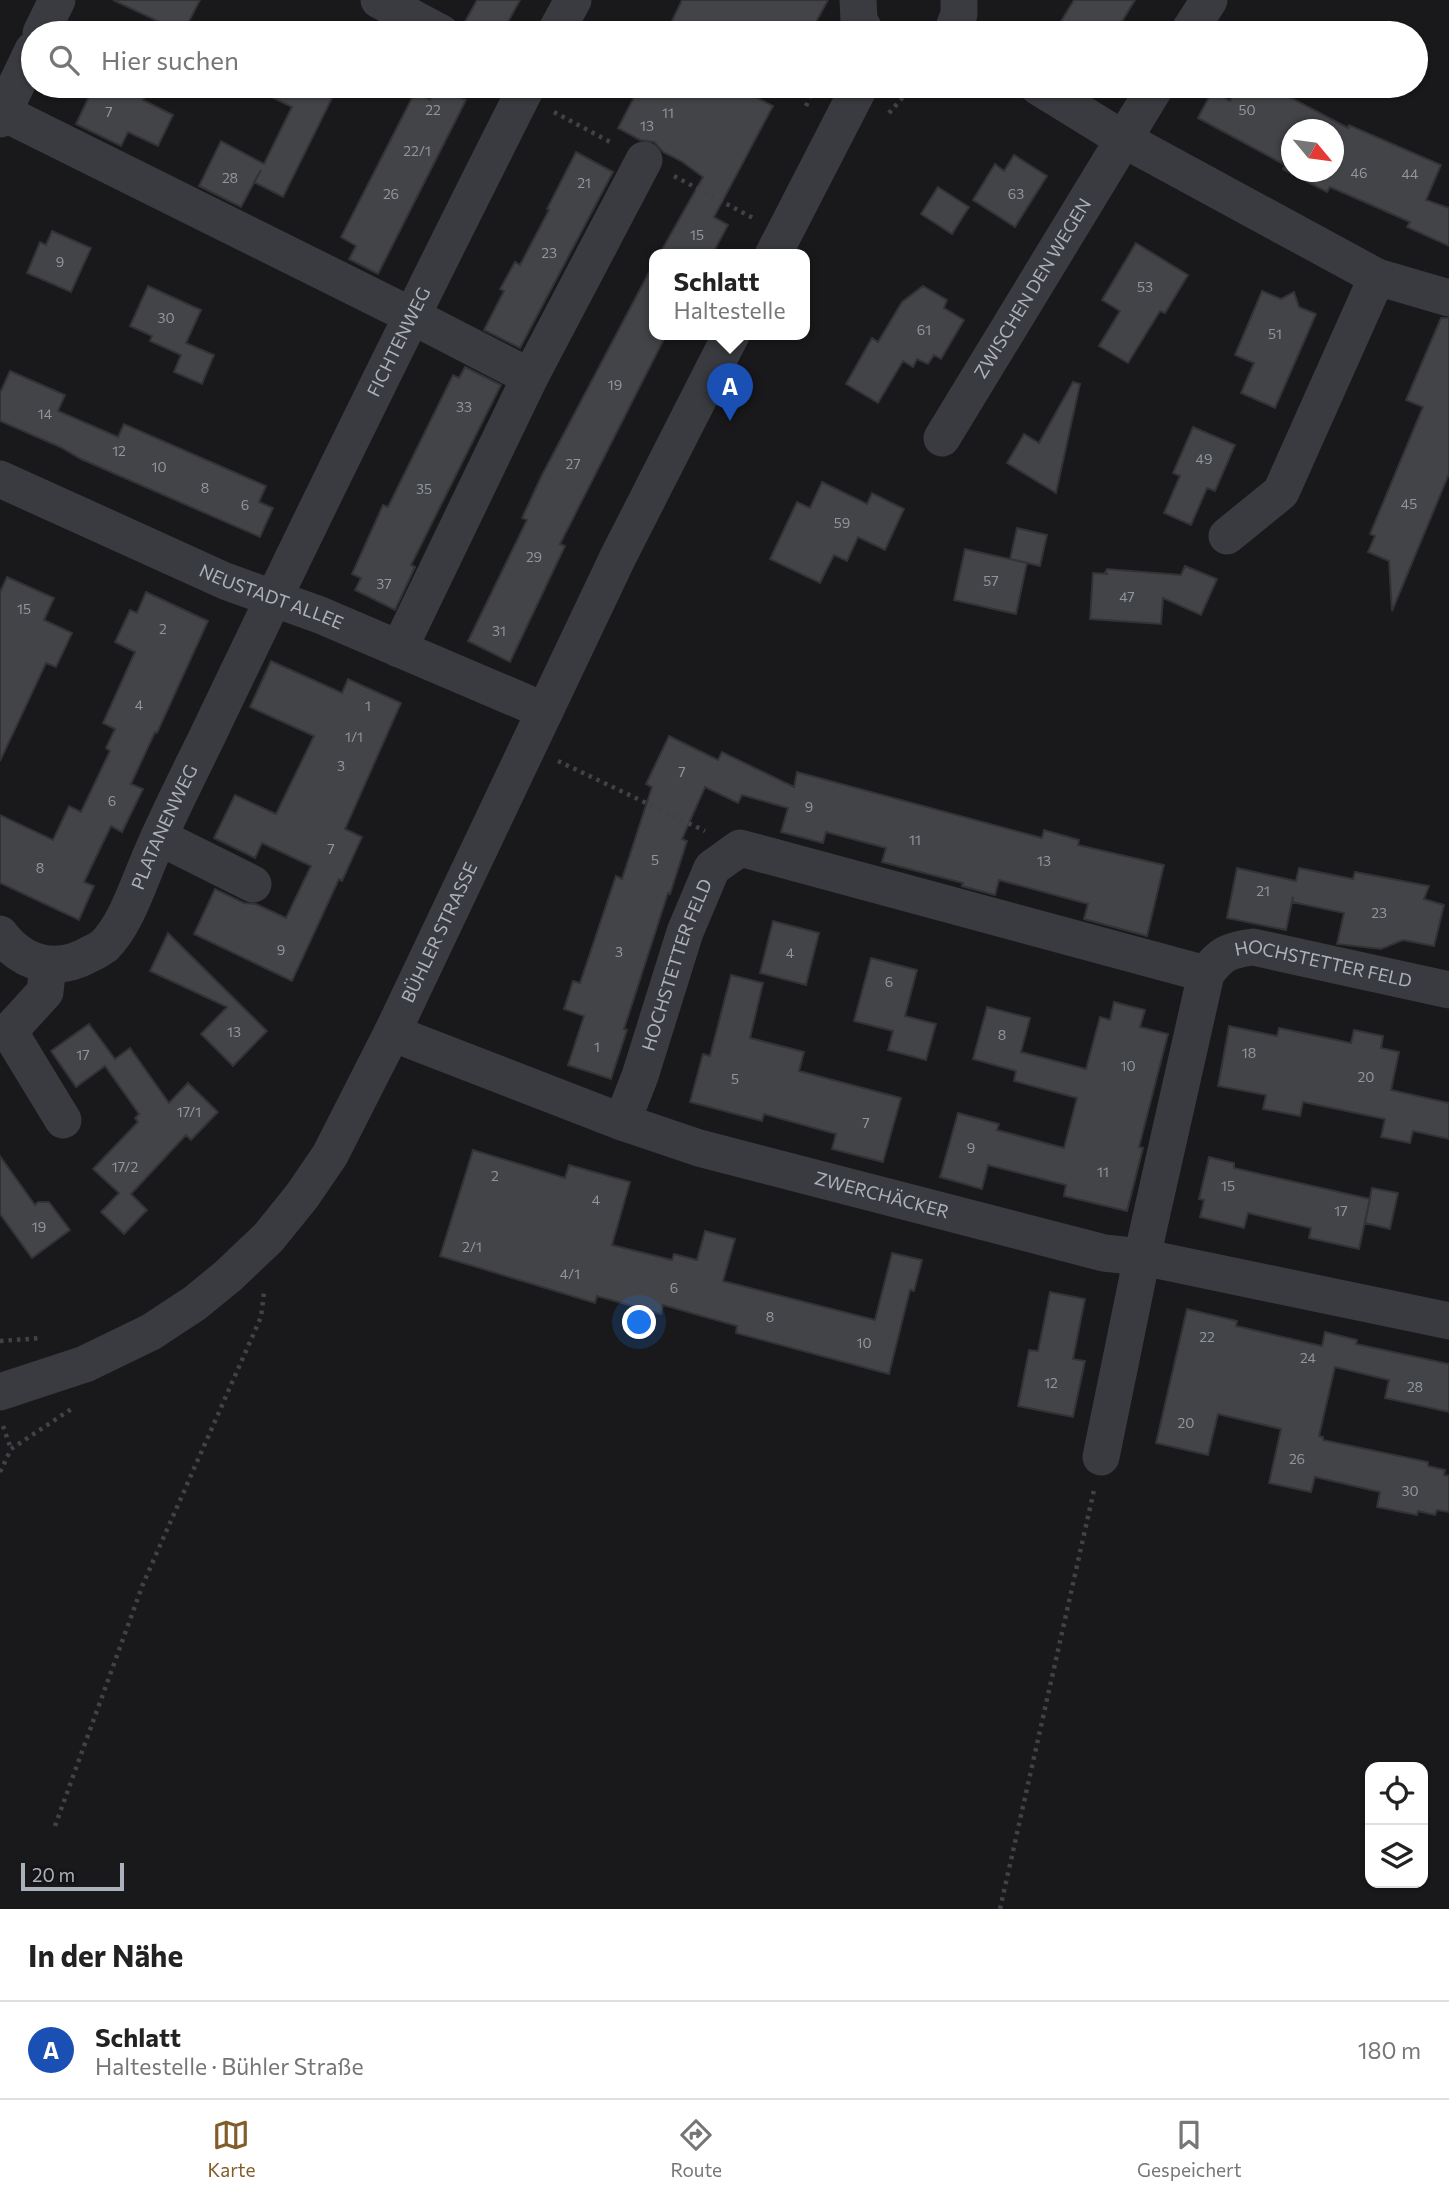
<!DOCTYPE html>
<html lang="de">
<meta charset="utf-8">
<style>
body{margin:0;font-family:Commissioner,sans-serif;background:#f6f6f6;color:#222}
.controls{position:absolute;right:21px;bottom:21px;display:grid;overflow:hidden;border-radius:14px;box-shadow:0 2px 5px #0004}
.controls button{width:63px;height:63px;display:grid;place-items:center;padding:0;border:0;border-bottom:2px solid #e0e0e0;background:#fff;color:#222;font:35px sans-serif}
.compass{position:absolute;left:1281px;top:119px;width:63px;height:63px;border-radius:50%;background:#fff;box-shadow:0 2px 5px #0004;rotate:119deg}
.scale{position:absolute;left:21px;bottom:18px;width:103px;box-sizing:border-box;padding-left:7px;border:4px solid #abb1bb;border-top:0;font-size:19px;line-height:24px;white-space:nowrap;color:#abb1bb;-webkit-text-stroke:5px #141416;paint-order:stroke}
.you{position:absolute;left:640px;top:1323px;width:24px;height:24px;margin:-18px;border:5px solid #fff;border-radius:50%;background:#1a73e8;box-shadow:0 0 0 10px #1a73e833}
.badge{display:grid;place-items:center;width:46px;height:46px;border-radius:50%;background:#825d2a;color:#fff;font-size:23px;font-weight:700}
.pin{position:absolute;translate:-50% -58px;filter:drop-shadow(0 2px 4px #0008)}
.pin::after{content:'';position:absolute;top:37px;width:24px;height:21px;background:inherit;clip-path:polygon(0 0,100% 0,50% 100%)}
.popup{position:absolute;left:649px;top:249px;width:161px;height:91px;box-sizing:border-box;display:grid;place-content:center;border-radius:14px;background:#fff;filter:drop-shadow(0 2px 5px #0005);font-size:23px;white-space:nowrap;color:#767676}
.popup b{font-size:26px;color:#222}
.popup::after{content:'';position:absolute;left:50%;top:100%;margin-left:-14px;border:14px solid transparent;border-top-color:#fff}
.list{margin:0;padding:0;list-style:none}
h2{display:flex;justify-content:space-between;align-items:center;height:91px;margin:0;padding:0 28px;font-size:30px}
h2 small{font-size:23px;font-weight:400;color:#767676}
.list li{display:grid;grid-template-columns:46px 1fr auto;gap:21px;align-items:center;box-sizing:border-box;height:98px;padding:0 28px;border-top:2px solid #e0e0e0}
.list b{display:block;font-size:26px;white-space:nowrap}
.list p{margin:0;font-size:23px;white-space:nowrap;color:#767676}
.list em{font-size:23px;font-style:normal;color:#767676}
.icon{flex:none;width:38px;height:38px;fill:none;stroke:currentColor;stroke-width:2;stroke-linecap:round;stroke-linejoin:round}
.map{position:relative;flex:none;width:1449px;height:1909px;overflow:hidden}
.search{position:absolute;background:#fff;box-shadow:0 2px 5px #0004;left:21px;right:21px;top:21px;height:77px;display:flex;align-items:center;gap:18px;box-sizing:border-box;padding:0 24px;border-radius:38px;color:#767676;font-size:26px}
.sheet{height:189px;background:#fff}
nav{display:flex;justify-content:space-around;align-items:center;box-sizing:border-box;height:98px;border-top:2px solid #e0e0e0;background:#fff;font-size:19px;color:#767676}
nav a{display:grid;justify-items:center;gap:4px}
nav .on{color:#825d2a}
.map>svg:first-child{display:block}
</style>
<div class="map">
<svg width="1449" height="1909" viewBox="0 0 1449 1909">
<rect width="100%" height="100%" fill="#19191b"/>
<path fill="#434448" stroke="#333337" stroke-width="2" fill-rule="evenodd" d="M113,0H200L183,33Z
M477,0H520L502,33H462L461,29Z
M682,0H828L810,33H691L671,23Z
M1074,0H1135L1115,33H1054Z
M94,86H124L145,96L143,100L173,115L158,146L128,132L121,146L76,124Z
M249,86H338L283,197L254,182L261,170L241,207L199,186L221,141L264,164L292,107Z
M438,86L466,100L378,274L349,259L356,246L341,237L415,92L430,100Z
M640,86H735L773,106L714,217L728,225L712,255H659L703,177L681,161L663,152L654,142L640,140L618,128Z
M1238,86H1269L1348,128L1349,125L1441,165L1426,200L1449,208V246L1407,227L1410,222L1369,204L1330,187L1327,192L1283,169L1285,165L1198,118L1212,91L1230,101ZM1292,130H1334V172H1292Z
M576,152L613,172L520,348L484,330L504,291L500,289L515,262L520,265L549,210L547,209Z
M1014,155L1047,176L1015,227L973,200L995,164L1004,171Z
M938,187L969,207L952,234L921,214Z
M52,231L91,248L71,292L27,273L40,242L46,245Z
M1136,243L1188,275L1165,313L1160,311L1128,363L1099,346L1120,311L1102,300Z
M655,261V335H666L560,544L565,546L510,662L468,641L527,520L522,518L542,475Z
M148,286L201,310L186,343L214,355L202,384L174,372L181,355L150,341L152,336L130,326Z
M923,286L947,300L944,308L964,320L941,359L934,355L928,364L917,359L913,367L903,361L878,403L846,384L872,338L878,342L902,302Z
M1262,291L1281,299L1294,292L1299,307L1316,314L1275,408L1241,393L1254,363L1235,355Z
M1441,318H1449V474L1392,611L1389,561L1368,552L1375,536L1370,534L1423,407L1406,400Z
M465,367L501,385L411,565L415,567L395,610L355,590L361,578L352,574L383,505L388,507L453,375L459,378Z
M10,371L65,395L58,411L118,437L124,424L266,486L259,502L273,508L260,537L81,459L60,447L0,421V393Z
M1073,382L1080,384L1056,493L1007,463L1024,434L1039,443Z
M1193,427L1235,445L1215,491L1207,488L1191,525L1164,513L1180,476L1173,473Z
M822,482L867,504L872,493L904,509L885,550L858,537L847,561L834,555L820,583L770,559L797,502L810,508Z
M1017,528L1047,535L1040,566L1010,559Z
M965,549L1027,563L1016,614L954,600Z
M1185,566L1217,579L1201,615L1163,598L1161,624L1090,619L1093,573L1108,574L1105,573L1107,569L1181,575Z
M7,577L54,598L44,620L72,633L56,667L46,663L0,761V592Z
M146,592L208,621L157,733L155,732L131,784L143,789L122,832L111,826L84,882L94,886L79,920L0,883V815L53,840L69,806L81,812L110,751L106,748L115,729L103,723L135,652L115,642L130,610L137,613Z
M271,661L342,693L348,679L401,703L345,829L362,837L342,881L339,879L292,981L194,934L215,889L244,903L256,904L286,918L311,866L262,843L255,858L214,838L235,795L276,814L314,736L250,707Z
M669,736L718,760L722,752L794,787L797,772L1042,838L1044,830L1079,840L1078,845L1164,865L1147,936L1084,919L1088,904L999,880L995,895L962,886L963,883L882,862L886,848L826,832L823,843L781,832L788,808L742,795L738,803L705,787L682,839L687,841L670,894L668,893L624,1029L627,1030L611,1079L568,1065L584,1016L564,1009L573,981L580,983L616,876L622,879L652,787L646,784Z
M1237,868L1296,881L1299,868L1353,879L1355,872L1429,886L1424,899L1444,905L1434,946L1403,940L1381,949L1337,944L1344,913L1292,902L1293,897L1286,930L1227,918Z
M773,921L819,933L806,985L760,973Z
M168,933L267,1031L233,1066L201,1034L227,1007L150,971Z
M871,958L917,970L905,1016L936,1024L926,1060L888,1050L893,1031L854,1021Z
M731,975L763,983L750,1038L804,1052L799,1071L901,1098L883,1162L832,1149L836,1134L764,1114L762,1121L690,1102L703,1054L710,1056Z
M1114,1002L1145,1010L1140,1027L1168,1034L1139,1147L1143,1148L1127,1211L1064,1196L1066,1185L988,1165L982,1189L940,1177L958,1113L999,1124L997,1130L1064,1148L1077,1098L1014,1081L1016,1071L973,1059L987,1007L1030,1018L1021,1052L1086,1069L1100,1017L1110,1020Z
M89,1024L115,1059L130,1048L169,1103L188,1083L218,1112L191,1140L186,1135L131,1194L147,1210L124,1234L101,1212L119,1193L93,1169L138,1122L135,1118L139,1114L105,1066L76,1087L51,1051Z
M1229,1026L1277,1036L1279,1028L1351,1043L1354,1030L1383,1036L1381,1048L1399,1052L1391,1090L1449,1103V1139L1413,1131L1410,1143L1381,1137L1385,1119L1303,1102L1300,1116L1263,1109L1266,1095L1218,1086Z
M473,1150L565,1178L569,1165L630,1182L612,1245L672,1260L674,1254L697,1260L705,1231L735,1239L723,1281L875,1320L892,1253L922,1260L914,1291L910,1290L889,1374L736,1333L737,1326L663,1305L661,1314L597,1296L595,1303L440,1256Z
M0,1156L35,1205L38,1202H49L70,1230L32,1258L0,1214Z
M1209,1157L1234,1163V1168L1370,1199L1359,1249L1309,1238L1311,1228L1248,1213L1244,1228L1200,1217L1204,1200L1199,1199Z
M1372,1188L1398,1193L1390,1229L1365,1223Z
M1050,1292L1085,1299L1073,1359L1085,1361L1073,1417L1018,1406L1029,1350L1038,1351Z
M1187,1309L1237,1321L1236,1326L1322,1346L1325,1332L1357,1340L1356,1344L1449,1364V1412L1385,1398L1389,1380L1335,1367L1319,1436L1323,1437V1440L1428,1462V1466L1445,1470L1444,1475L1449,1476V1512L1437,1510L1435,1515L1418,1511L1417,1515L1377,1507L1380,1492L1315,1477L1311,1492L1269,1483L1281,1429L1218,1414L1208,1455L1156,1443Z"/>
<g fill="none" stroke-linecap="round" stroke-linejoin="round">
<path stroke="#404247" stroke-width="4.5" stroke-dasharray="3.5 5" stroke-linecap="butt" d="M806,106L815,86
M554,112L614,144
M889,113L913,86
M674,176L753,218
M558,761L705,831
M0,1341L41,1338
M3,1426L11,1449
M0,1472L11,1449L73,1408
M55,1826L143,1584L261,1317L264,1293
M1000,1909L1094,1490"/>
<g stroke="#3a3b40" stroke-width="37">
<path d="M379,0L441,33"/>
<path d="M858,0L859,20L866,33"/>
<path d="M41,33L57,0"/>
<path d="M555,33L573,0"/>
<path d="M952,33L959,14V0"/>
<path d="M1188,33L1209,0"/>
<path d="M1037,86L1123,139L1377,277L1449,298"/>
<path d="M0,111L412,316L530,377L644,160"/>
<path d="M0,119L33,50"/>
<path d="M773,255L860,86"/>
<path id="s1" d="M942,438L1156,86"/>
<path id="s2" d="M0,479L225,581L320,615L545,711"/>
<path d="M1227,536L1281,492L1377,277"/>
<path d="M399,649L530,377"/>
<path d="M159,837L253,884"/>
<path id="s3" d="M0,934C23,965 57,973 90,954C95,952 100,949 104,946C126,925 139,882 151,855C168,815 188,776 207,737C311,519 418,302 527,86"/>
<path d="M48,965L45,992L13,1027L15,1041L63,1120"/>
<path id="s4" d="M392,1033L622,1122L640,1076L685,932L712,868L740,848L1206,974C1220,954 1229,950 1253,947L1449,990"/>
<path id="s5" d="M622,1122L699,1148L1104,1253L1142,1257L1449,1321"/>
<path id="s6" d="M0,1392L85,1364L151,1332L195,1303L228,1276L268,1238L302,1196L330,1155L392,1033L618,557L731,335"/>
<path d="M1101,1457L1142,1257L1206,974"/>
</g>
</g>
<g text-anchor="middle" stroke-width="5" stroke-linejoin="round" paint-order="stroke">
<g font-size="14" fill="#91969e">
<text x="433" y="115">22</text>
<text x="1247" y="115">50</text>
<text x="109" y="117">7</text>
<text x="668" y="118">11</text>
<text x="647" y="131">13</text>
<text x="417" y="156">22/1</text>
<text x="1359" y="178">46</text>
<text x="1410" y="179">44</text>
<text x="230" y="183">28</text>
<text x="584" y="188">21</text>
<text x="391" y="199">26</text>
<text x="1016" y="199">63</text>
<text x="697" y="240">15</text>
<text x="549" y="258">23</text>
<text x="60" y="267">9</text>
<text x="1145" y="292">53</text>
<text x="166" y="323">30</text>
<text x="924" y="335">61</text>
<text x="1275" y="339">51</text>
<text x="615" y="390">19</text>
<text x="464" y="412">33</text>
<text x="45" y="419">14</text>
<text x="119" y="456">12</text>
<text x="1204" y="464">49</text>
<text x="573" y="469">27</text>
<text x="159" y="472">10</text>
<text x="205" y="493">8</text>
<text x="424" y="494">35</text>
<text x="1409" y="509">45</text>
<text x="245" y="510">6</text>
<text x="842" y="528">59</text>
<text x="534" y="562">29</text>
<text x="991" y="586">57</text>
<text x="384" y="589">37</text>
<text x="1127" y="602">47</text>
<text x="24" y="614">15</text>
<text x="163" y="634">2</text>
<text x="499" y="636">31</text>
<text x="139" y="710">4</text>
<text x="368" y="711">1</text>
<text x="354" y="742">1/1</text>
<text x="341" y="771">3</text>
<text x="682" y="777">7</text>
<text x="112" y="806">6</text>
<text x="809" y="812">9</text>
<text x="915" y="845">11</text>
<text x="331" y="854">7</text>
<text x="655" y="865">5</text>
<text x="1044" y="866">13</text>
<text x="40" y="873">8</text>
<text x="1263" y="896">21</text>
<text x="1379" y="918">23</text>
<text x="281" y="955">9</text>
<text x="619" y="957">3</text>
<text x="790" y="958">4</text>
<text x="889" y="987">6</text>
<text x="234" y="1037">13</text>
<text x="1002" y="1040">8</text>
<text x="597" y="1052">1</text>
<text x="1249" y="1058">18</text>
<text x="83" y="1060">17</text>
<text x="1128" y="1071">10</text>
<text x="1366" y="1082">20</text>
<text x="735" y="1084">5</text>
<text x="189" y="1117">17/1</text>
<text x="866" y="1128">7</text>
<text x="971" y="1153">9</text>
<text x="125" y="1172">17/2</text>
<text x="1103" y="1177">11</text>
<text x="495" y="1181">2</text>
<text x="1228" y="1191">15</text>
<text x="596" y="1205">4</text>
<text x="1341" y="1216">17</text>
<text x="39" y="1232">19</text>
<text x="472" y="1252">2/1</text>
<text x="570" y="1279">4/1</text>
<text x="674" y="1293">6</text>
<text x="770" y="1322">8</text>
<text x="1207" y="1342">22</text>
<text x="864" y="1348">10</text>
<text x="1308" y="1363">24</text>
<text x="1051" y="1388">12</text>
<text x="1415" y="1392">28</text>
<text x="1186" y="1428">20</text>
<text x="1297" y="1464">26</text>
<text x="1410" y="1496">30</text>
</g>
<g font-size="18" fill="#abb1bb" stroke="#141416">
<text dy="6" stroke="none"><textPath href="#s1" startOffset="175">ZWISCHEN DEN WEGEN</textPath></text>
<text dy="6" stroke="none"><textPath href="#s3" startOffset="791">FICHTENWEG</textPath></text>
<text dy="6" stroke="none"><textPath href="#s2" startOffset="296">NEUSTADT ALLEE</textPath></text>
<text dy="6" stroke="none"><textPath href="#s3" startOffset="252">PLATANENWEG</textPath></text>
<text dy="6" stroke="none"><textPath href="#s6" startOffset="665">BÜHLER STRASSE</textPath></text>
<text dy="6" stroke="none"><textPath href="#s4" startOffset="413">HOCHSTETTER FELD</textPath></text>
<text dy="6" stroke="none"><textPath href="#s4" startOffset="1162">HOCHSTETTER FELD</textPath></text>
<text dy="6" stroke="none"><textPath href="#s5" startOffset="270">ZWERCHÄCKER</textPath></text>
</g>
</g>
</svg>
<div class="controls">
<button><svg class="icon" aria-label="locate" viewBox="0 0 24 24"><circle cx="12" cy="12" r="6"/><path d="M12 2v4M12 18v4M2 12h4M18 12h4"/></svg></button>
<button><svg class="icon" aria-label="layers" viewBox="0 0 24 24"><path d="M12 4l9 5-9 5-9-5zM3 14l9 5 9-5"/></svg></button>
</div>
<svg class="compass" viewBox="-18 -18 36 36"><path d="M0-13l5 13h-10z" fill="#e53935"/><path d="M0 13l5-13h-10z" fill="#767676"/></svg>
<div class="scale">20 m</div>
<div class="you"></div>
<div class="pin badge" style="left:730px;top:421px;background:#1a4fb4">A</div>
<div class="popup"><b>Schlatt</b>Haltestelle</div>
<div class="search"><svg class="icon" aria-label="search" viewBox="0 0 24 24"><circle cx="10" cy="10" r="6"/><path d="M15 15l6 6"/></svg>Hier suchen</div>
</div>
<section class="sheet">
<h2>In der Nähe<small></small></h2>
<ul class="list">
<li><span class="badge" style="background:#1a4fb4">A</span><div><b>Schlatt</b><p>Haltestelle · Bühler Straße</p></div><em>180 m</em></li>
</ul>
</section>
<nav>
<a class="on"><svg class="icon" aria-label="map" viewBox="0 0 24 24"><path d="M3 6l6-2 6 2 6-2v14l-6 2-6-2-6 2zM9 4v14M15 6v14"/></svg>Karte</a>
<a><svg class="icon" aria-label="directions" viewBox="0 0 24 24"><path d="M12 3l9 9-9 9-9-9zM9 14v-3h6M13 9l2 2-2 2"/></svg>Route</a>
<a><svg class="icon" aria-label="saved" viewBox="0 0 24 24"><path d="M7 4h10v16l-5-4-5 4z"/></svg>Gespeichert</a>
</nav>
